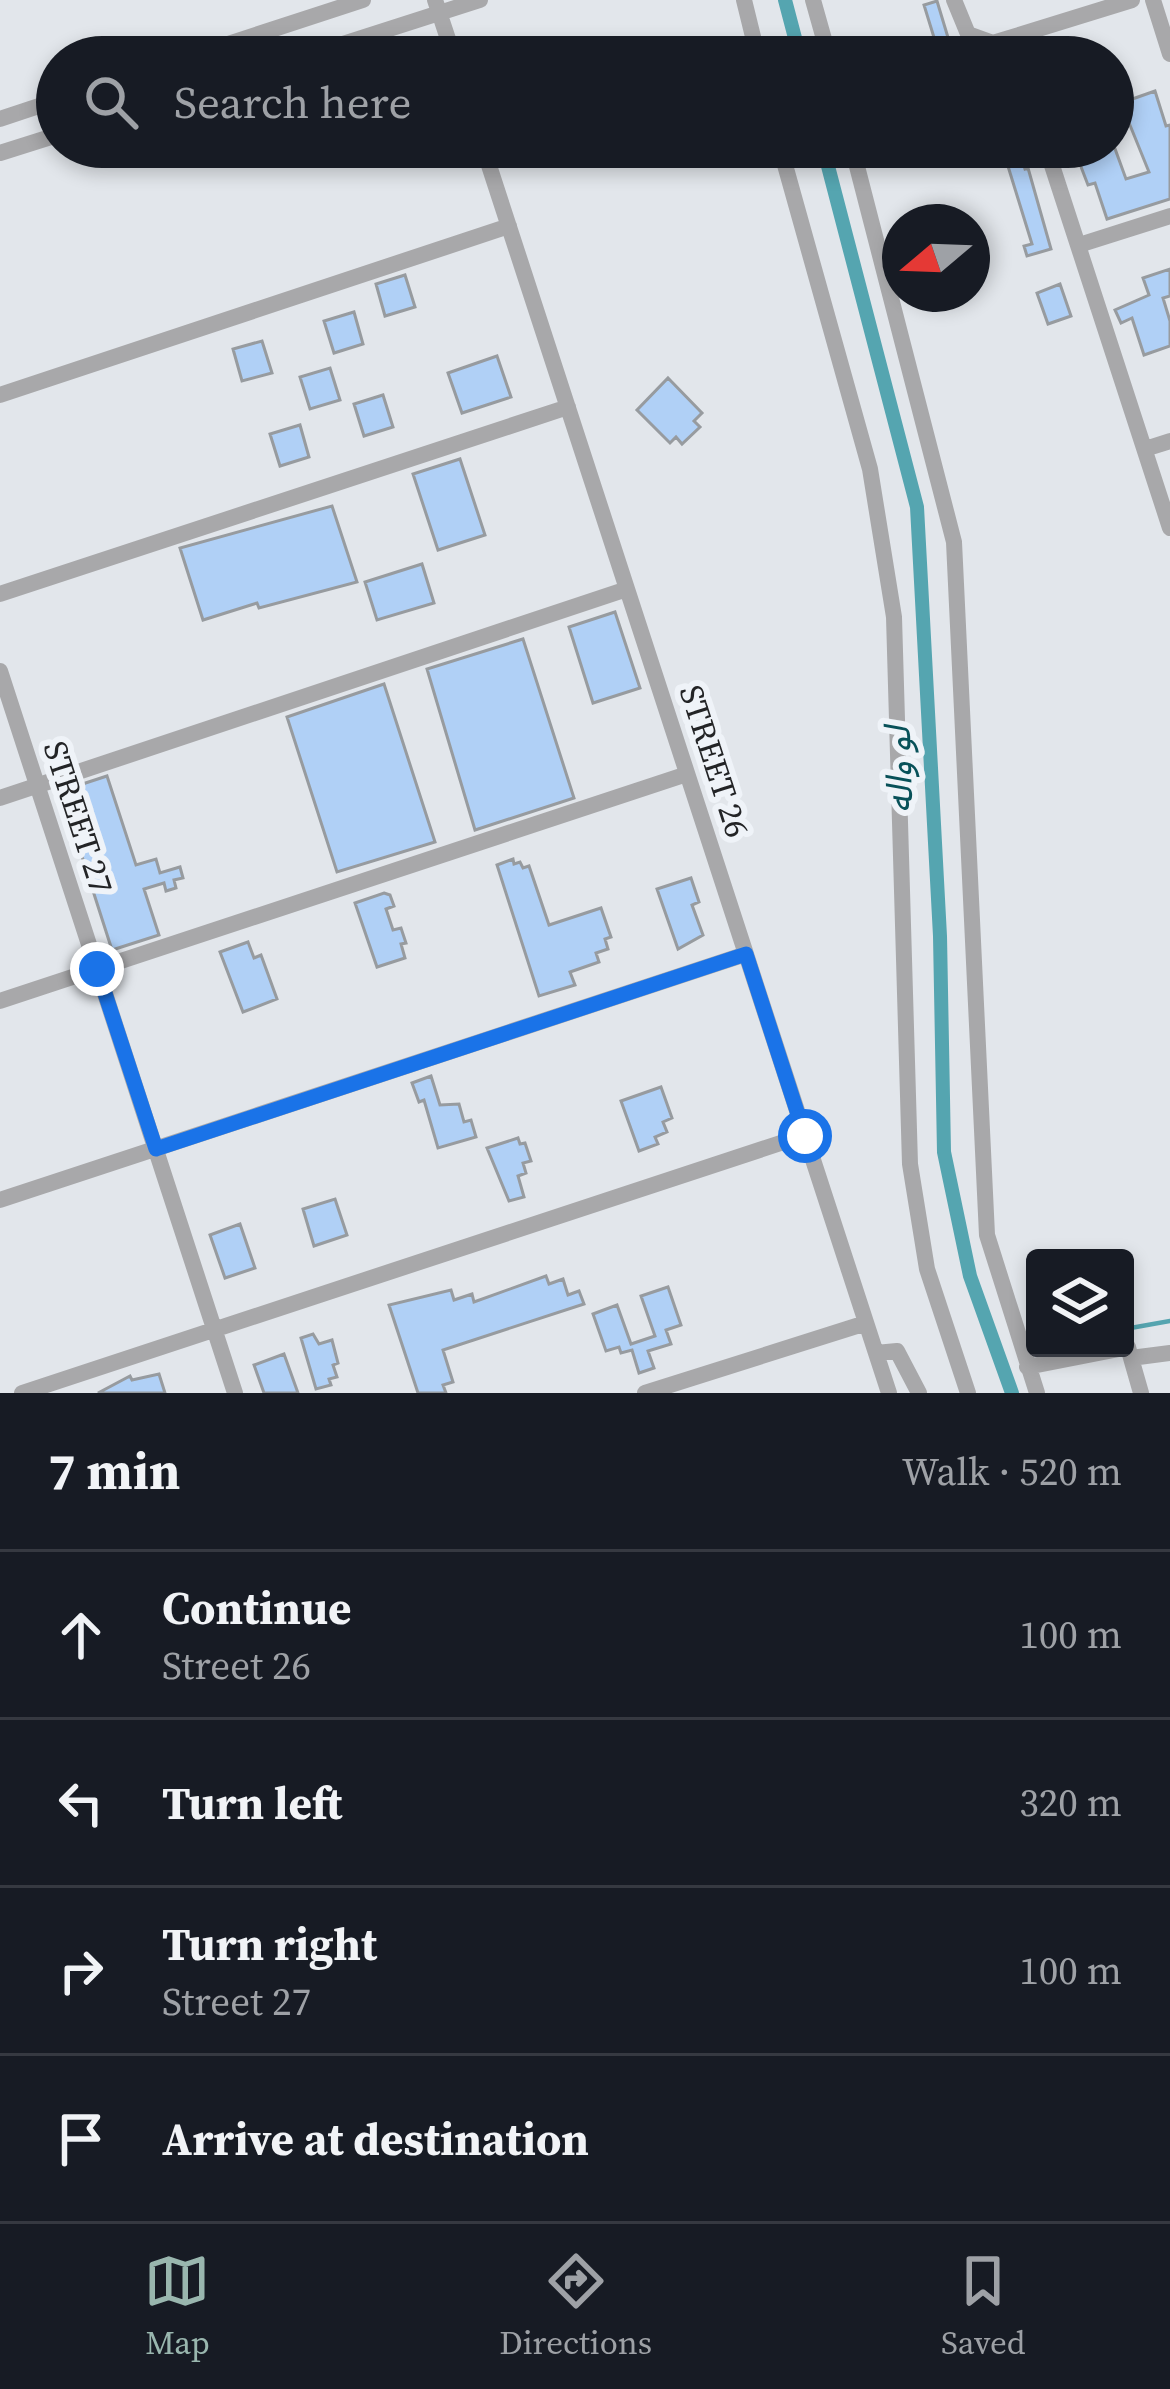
<!DOCTYPE html>
<meta charset="utf-8">
<style>
body{margin:0;font-family:"Source Serif 4","Noto Sans Arabic",serif;background:#242831;color:#f1f3f6}
.controls{position:absolute;right:36px;bottom:36px;display:grid;overflow:hidden;border-radius:12px;box-shadow:0 6px 18px #0003}
.controls button{width:108px;height:108px;display:grid;place-items:center;padding:0;border:0;border-bottom:3px solid #363941;background:#171b24;color:#f1f3f6;font:60px sans-serif}
.compass{position:absolute;left:882px;top:204px;width:108px;height:108px;border-radius:50%;background:#171b24;box-shadow:0 6px 18px #0003;rotate:251deg}
.stop{position:absolute;width:36px;height:36px;margin:-27px;border:9px solid #1a73e8;border-radius:50%;background:#fff}
.stop.end{background:#1a73e8;border-color:#fff;box-shadow:0 3px 12px #0008}
.list{margin:0;padding:0;list-style:none}
h2{display:flex;justify-content:space-between;align-items:center;height:156px;margin:0;padding:0 48px;font-size:51px}
h2 small{font-size:39px;font-weight:400;color:#9ea1a6}
.list li{display:grid;grid-template-columns:78px 1fr auto;gap:36px;align-items:center;box-sizing:border-box;height:168px;padding:0 48px;border-top:3px solid #363941}
.list b{display:block;font-size:45px;white-space:nowrap}
.list p{margin:0;font-size:39px;white-space:nowrap;color:#9ea1a6}
.list em{font-size:39px;font-style:normal;color:#9ea1a6}
.icon{flex:none;width:66px;height:66px;fill:none;stroke:currentColor;stroke-width:2;stroke-linecap:round;stroke-linejoin:round}
.map{position:relative;flex:none;width:1170px;height:1393px;overflow:hidden}
.search{position:absolute;background:#171b24;box-shadow:0 6px 18px #0003;left:36px;right:36px;top:36px;height:132px;display:flex;align-items:center;gap:30px;box-sizing:border-box;padding:0 42px;border-radius:66px;color:#9ea1a6;font-size:45px}
.sheet{height:828px;background:#171b24}
nav{display:flex;justify-content:space-around;align-items:center;box-sizing:border-box;height:168px;border-top:3px solid #363941;background:#171b24;font-size:33px;color:#9ea1a6}
nav a{display:grid;justify-items:center;gap:6px}
nav .on{color:#99b6ae}
.map>svg:first-child{display:block}
</style>
<div class="map">
<svg width="1170" height="1393" viewBox="0 0 1170 1393">
<rect width="100%" height="100%" fill="#e2e6eb"/>
<g fill="none" stroke-linecap="round" stroke-linejoin="round">
<path stroke="#55a5b0" stroke-width="4.5" d="M1125,1329L1170,1321"/>
<path stroke="#55a5b0" stroke-width="14" d="M785,0L800,57
M823,147L917,507L940,936L944,1152L970,1276L1012,1393"/>
</g>
<path fill="#b0d0f6" stroke="#979b9f" stroke-width="3" d="M937,1L953,54L945,57H940L924,5Z
M1155,91L1166,126L1170,125V199L1107,219L1095,183L1088,185L1078,159L1114,146L1126,179L1149,172L1121,103Z
M1007,147H1018L1025,169L1028,168L1051,249L1027,256L1024,246L1032,244L1007,163L999,166L994,152Z
M1170,269V296L1163,298L1170,321V346L1144,355L1132,318L1121,323L1115,310L1149,295L1143,278Z
M405,275L415,307L385,316L376,284Z
M1060,284L1071,316L1048,324L1037,293Z
M354,312L363,344L334,353L324,321Z
M262,341L272,373L242,381L233,349Z
M497,356L511,397L462,413L448,373Z
M330,368L340,400L310,409L300,377Z
M668,378L702,413L694,421L700,427L682,444L676,437L670,443L637,410Z
M383,395L393,427L364,436L354,404Z
M300,425L309,457L280,466L270,434Z
M460,459L485,535L438,550L413,474Z
M332,506L357,582L259,608L257,603L203,620L180,548Z
M422,564L434,603L377,620L365,582Z
M615,612L640,688L593,703L569,627Z
M523,639L574,798L475,830L427,669Z
M384,684L435,842L337,872L287,717Z
M107,776L136,865L156,859L160,873L180,867L183,878L174,880L176,888L166,891L164,883L144,889L159,935L112,950L61,791Z
M513,859L514,864L520,862L523,868L529,866L549,925L601,908L611,937L605,939L608,949L596,953L599,962L570,972L575,985L539,996L497,865Z
M691,878L699,902L692,905L703,935L678,949L657,889Z
M384,893L390,895L394,906L386,909L393,930L401,928L406,943L401,944L405,958L377,967L355,903Z
M248,942L254,958L261,955L277,999L243,1012L220,952Z
M431,1076L440,1105L459,1104L464,1122L471,1120L476,1137L438,1148L424,1100L419,1102L412,1083Z
M661,1087L672,1118L663,1122L667,1132L655,1137L658,1144L639,1151L621,1101Z
M518,1138L520,1144L525,1143L531,1161L523,1163L526,1173L518,1176L524,1197L509,1201L487,1148Z
M335,1199L347,1235L314,1246L303,1209Z
M240,1224L255,1268L225,1278L210,1235Z
M546,1276L549,1284L563,1279L568,1295L579,1291L584,1304L443,1350L453,1382L443,1385L446,1393H418L389,1305L451,1290L454,1300L472,1294L474,1302Z
M668,1287L681,1325L666,1330L671,1344L648,1351L654,1368L639,1373L632,1350L621,1353L619,1347L606,1351L593,1314L617,1305L631,1344L655,1336L641,1296Z
M313,1334L319,1344L332,1340L338,1363L333,1365L337,1377L329,1379L331,1385L316,1389L301,1338Z
M284,1354L298,1393H264L254,1365Z
M159,1374L165,1393H98L130,1376L132,1380Z"/>
<g fill="none" stroke-linecap="round" stroke-linejoin="round">
<path stroke="#a8a8aa" stroke-width="16" d="M435,0L454,57
M744,0L758,57
M813,0L829,57
M954,0L968,34L993,43L1132,0
M1153,0L1170,54
M188,57L363,0
M302,57L480,0
M0,119L57,100
M483,147L889,1393
M780,147L870,469L894,617L910,1164L927,1269L968,1393
M852,147L954,542L987,1235L1037,1393
M1046,147L1170,528
M0,153L57,135
M1079,245L1170,216
M0,395L509,226
M1145,449L1170,441
M0,594L568,407
M0,671L235,1393
M0,798L627,589
M0,1001L687,774
M0,1200L746,954
M1125,1348L1128,1347L1131,1358L1170,1353
M876,1353L897,1351L919,1393
M1131,1358L1141,1393
M1027,1367L1124,1348
M22,1393L805,1135
M645,1393L866,1323"/>
</g>
<g fill="none" stroke-linecap="round" stroke-linejoin="round">
<path stroke="#1a73e8" stroke-width="15" d="M97,969L156,1149L746,954L805,1136"/>
</g>
<g text-anchor="middle" stroke-width="12" stroke-linejoin="round" paint-order="stroke">
<g font-size="33" fill="#232426" stroke="#eff3f8">
<text transform="translate(715 761) rotate(72)" y="12">STREET 26</text>
<text transform="translate(79 817) rotate(72)" y="12">STREET 27</text>
</g>
<g font-size="36" font-style="italic" fill="#085159" stroke="#eff3f8">
<text transform="translate(898 770) rotate(-92)" y="13">لو واله</text>
</g>
</g>
</svg>
<div class="controls">
<button><svg class="icon" aria-label="layers" viewBox="0 0 24 24"><path d="M12 4l9 5-9 5-9-5zM3 14l9 5 9-5"/></svg></button>
</div>
<svg class="compass" viewBox="-18 -18 36 36"><path d="M0-13l5 13h-10z" fill="#e53935"/><path d="M0 13l5-13h-10z" fill="#9ea1a6"/></svg>
<div class="stop" style="left:805px;top:1136px"></div>
<div class="stop end" style="left:97px;top:969px"></div>
<div class="search"><svg class="icon" aria-label="search" viewBox="0 0 24 24"><circle cx="10" cy="10" r="6"/><path d="M15 15l6 6"/></svg>Search here</div>
</div>
<section class="sheet">
<h2>7 min<small>Walk · 520 m</small></h2>
<ul class="list">
<li><svg class="icon" aria-label="ahead" viewBox="0 0 24 24"><path d="M12 20V5M6 11l6-6 6 6"/></svg><div><b>Continue</b><p>Street 26</p></div><em>100 m</em></li>
<li><svg class="icon" aria-label="left" viewBox="0 0 24 24"><path d="M17 20v-9H6M10 6l-5 5 5 5"/></svg><div><b>Turn left</b></div><em>320 m</em></li>
<li><svg class="icon" aria-label="right" viewBox="0 0 24 24"><path d="M7 20v-9h11M14 6l5 5-5 5"/></svg><div><b>Turn right</b><p>Street 27</p></div><em>100 m</em></li>
<li><svg class="icon" aria-label="arrive" viewBox="0 0 24 24"><path d="M6 21V4h12l-3 4 3 4H6"/></svg><div><b>Arrive at destination</b></div></li>
</ul>
</section>
<nav>
<a class="on"><svg class="icon" aria-label="map" viewBox="0 0 24 24"><path d="M3 6l6-2 6 2 6-2v14l-6 2-6-2-6 2zM9 4v14M15 6v14"/></svg>Map</a>
<a><svg class="icon" aria-label="directions" viewBox="0 0 24 24"><path d="M12 3l9 9-9 9-9-9zM9 14v-3h6M13 9l2 2-2 2"/></svg>Directions</a>
<a><svg class="icon" aria-label="saved" viewBox="0 0 24 24"><path d="M7 4h10v16l-5-4-5 4z"/></svg>Saved</a>
</nav>
